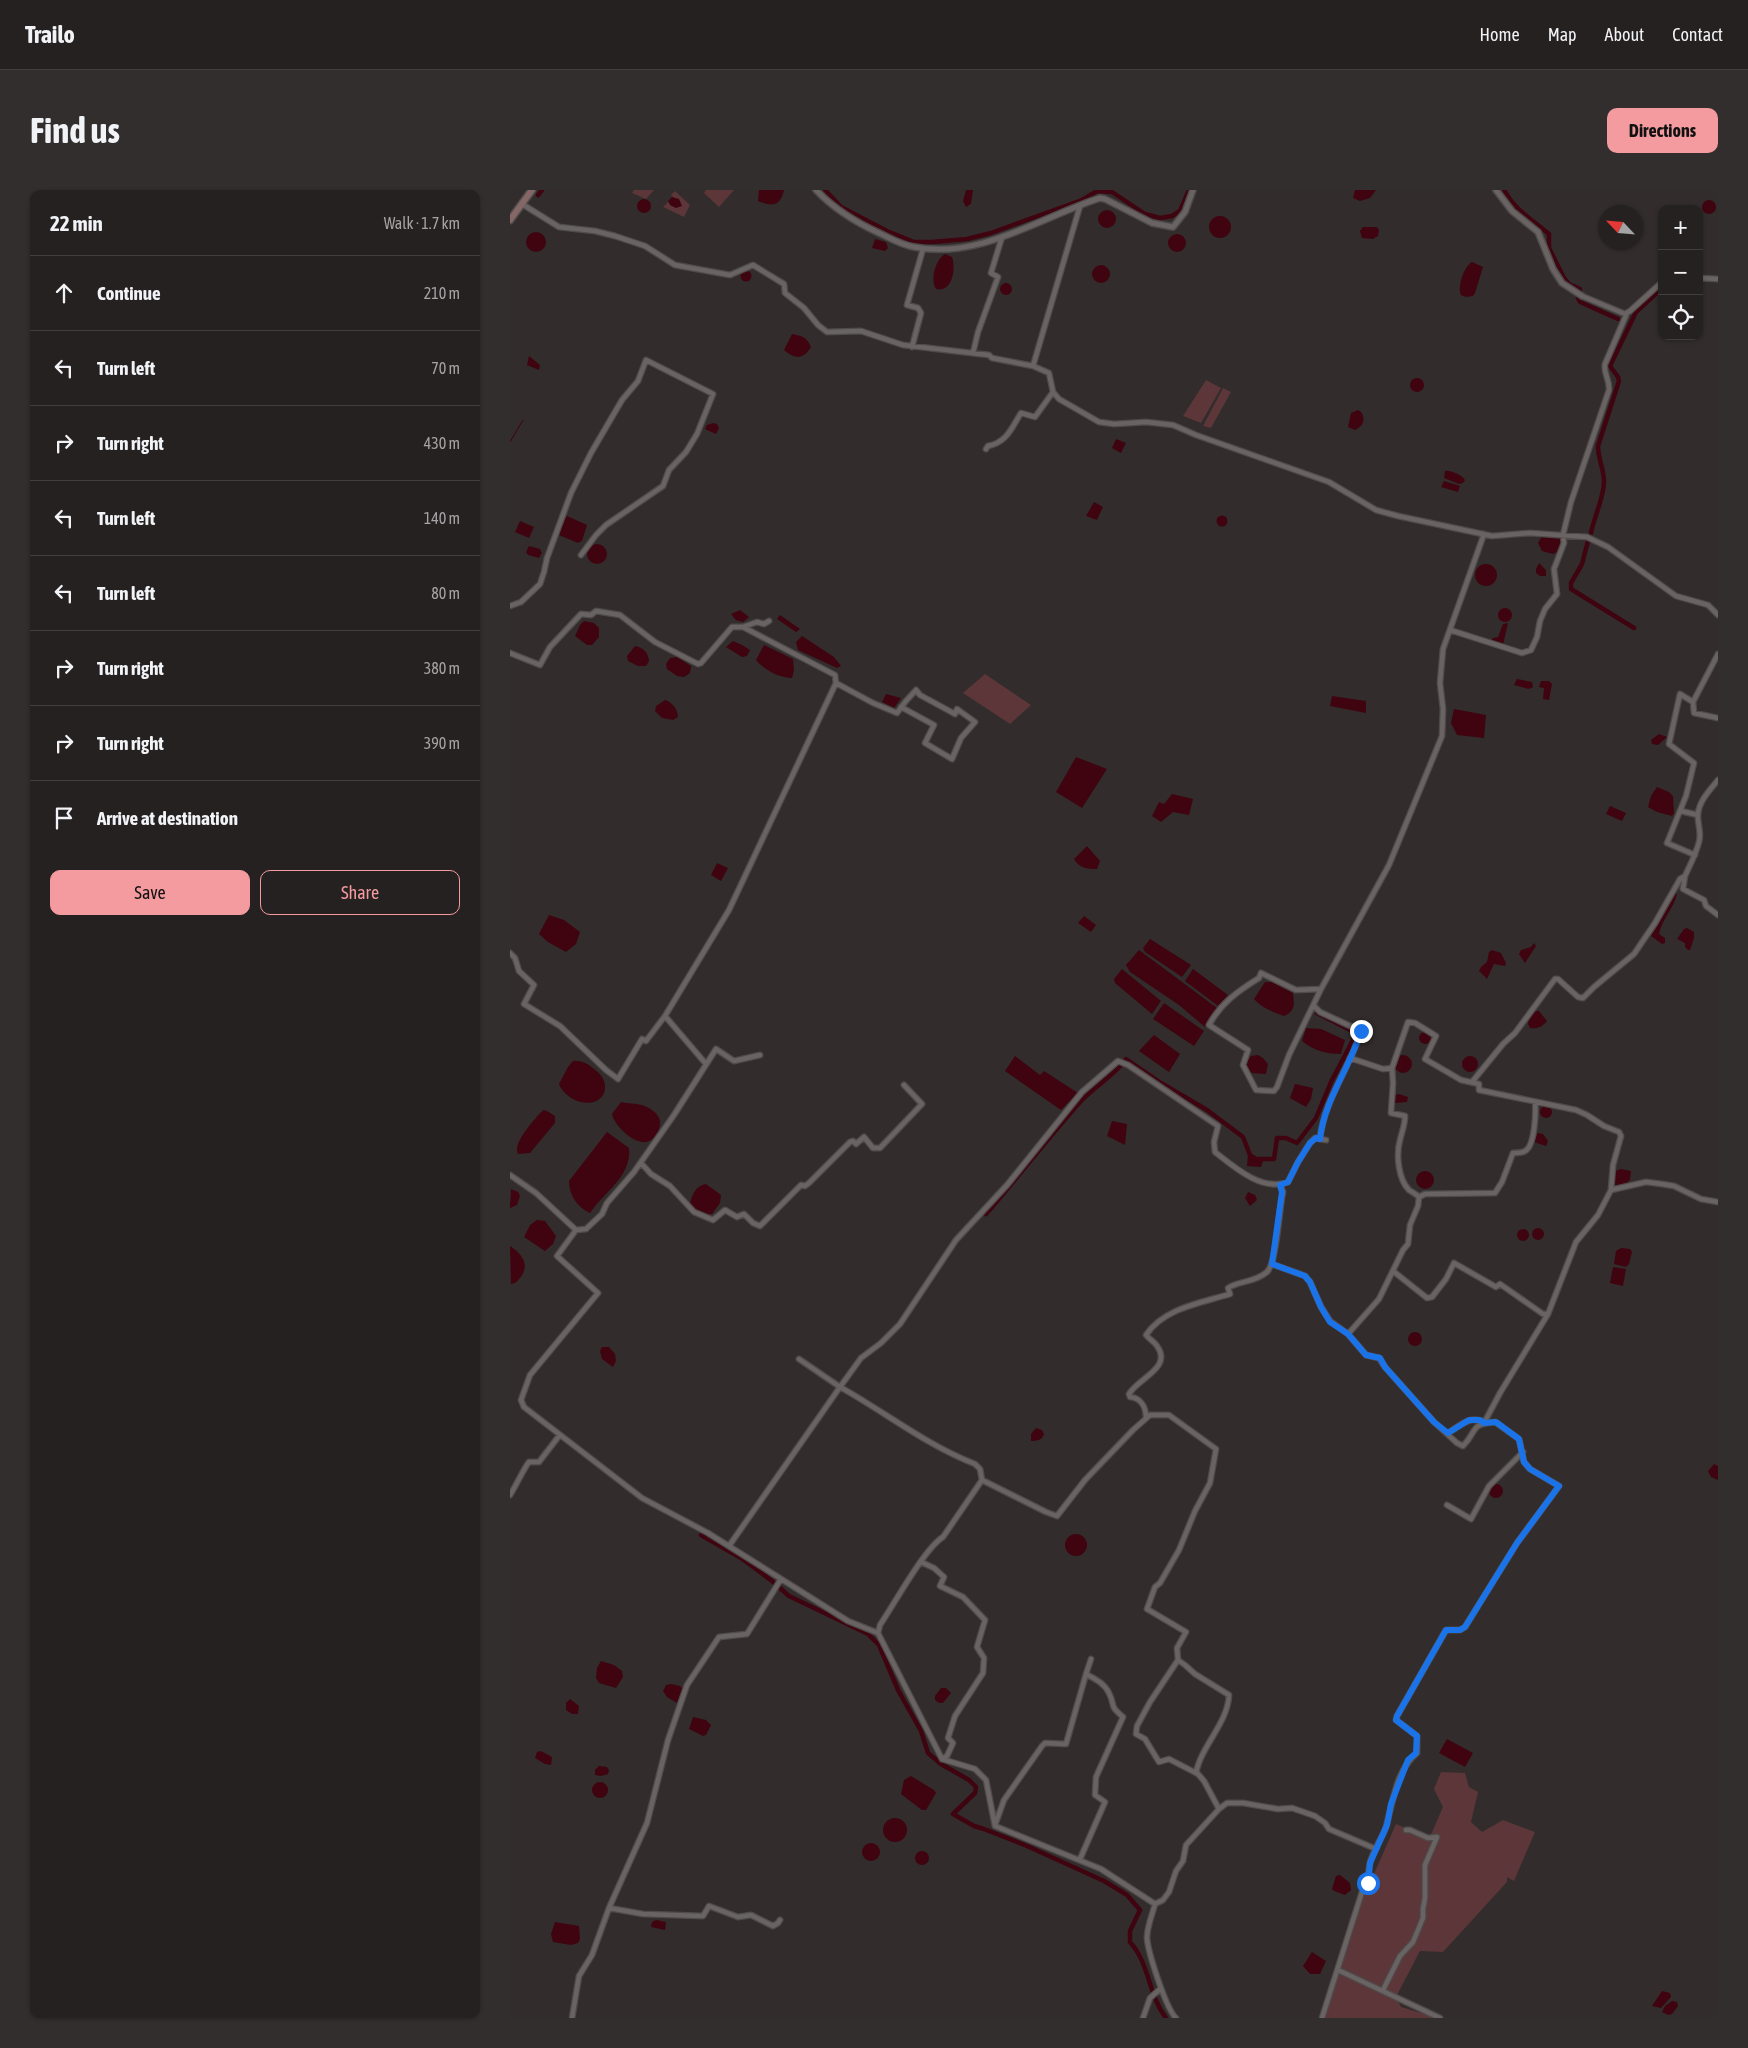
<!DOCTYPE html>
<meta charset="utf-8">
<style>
body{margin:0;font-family:"Asap Condensed",sans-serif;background:#322e2e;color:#f1f3f6}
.controls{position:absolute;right:15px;top:15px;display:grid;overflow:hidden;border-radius:10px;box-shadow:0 1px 4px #0004}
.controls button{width:45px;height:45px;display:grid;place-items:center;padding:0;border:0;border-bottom:1px solid #423e3f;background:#262121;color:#f1f3f6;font:25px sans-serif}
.compass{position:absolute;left:1088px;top:15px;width:45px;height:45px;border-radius:50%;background:#262121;box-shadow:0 1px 4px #0004;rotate:296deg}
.stop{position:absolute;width:15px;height:15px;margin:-11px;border:4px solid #1a73e8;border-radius:50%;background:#fff}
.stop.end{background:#1a73e8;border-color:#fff;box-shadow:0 1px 5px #0008}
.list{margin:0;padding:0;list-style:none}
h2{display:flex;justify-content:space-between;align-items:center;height:65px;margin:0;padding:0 20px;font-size:21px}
h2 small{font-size:16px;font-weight:400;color:#a4a3a5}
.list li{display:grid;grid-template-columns:32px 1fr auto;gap:15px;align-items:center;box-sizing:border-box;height:75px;padding:0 20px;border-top:1px solid #423e3f}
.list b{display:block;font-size:19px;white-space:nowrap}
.list em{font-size:16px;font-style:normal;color:#a4a3a5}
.actions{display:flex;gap:10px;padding:15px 20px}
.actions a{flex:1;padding:11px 0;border:1px solid #f49b9f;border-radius:10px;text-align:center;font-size:18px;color:#f49b9f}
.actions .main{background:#f49b9f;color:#111}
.icon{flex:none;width:28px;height:28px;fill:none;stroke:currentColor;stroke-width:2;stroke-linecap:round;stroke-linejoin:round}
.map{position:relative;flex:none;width:1208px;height:1828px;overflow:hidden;border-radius:10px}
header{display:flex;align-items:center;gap:30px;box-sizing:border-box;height:70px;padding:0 25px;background:#262121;border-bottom:1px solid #423e3f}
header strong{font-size:24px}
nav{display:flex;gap:28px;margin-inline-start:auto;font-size:18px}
.intro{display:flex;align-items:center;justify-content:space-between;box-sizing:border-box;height:120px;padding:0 30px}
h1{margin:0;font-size:35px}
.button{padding:12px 22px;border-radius:10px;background:#f49b9f;color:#111;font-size:18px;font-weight:700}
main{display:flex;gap:30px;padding:0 30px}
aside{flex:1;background:#262121;border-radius:10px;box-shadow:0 1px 4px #0004}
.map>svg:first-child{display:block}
</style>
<header>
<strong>Trailo</strong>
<nav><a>Home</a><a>Map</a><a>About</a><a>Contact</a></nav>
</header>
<div class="intro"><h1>Find us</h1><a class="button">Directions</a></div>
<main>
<aside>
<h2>22 min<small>Walk · 1.7 km</small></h2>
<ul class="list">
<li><svg class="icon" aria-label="ahead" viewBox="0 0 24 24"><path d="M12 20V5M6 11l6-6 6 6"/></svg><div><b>Continue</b></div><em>210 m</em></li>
<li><svg class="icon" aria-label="left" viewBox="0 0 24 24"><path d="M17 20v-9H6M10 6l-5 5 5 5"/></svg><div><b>Turn left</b></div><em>70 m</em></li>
<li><svg class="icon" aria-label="right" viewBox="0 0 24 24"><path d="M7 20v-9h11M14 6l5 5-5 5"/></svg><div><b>Turn right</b></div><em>430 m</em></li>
<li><svg class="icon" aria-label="left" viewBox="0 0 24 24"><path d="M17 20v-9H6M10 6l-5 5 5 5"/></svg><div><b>Turn left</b></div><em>140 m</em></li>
<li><svg class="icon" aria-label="left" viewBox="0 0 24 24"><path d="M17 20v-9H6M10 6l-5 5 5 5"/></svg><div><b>Turn left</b></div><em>80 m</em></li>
<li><svg class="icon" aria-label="right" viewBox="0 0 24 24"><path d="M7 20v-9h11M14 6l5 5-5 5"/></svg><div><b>Turn right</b></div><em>380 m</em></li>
<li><svg class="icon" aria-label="right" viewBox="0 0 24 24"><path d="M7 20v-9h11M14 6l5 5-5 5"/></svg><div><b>Turn right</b></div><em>390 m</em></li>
<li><svg class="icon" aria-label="arrive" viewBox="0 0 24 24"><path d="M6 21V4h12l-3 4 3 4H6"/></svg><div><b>Arrive at destination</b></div></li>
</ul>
<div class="actions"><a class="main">Save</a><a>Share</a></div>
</aside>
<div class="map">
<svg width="1208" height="1828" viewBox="0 0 1208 1828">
<rect width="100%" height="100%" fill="#322c2c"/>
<path fill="#5c3638" d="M124,0H144L136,9L122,3Z
M196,0H224L209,17L194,3Z
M165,1L180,15L174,27L153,17L163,7L161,5Z
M696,190L711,198L691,233L673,226Z
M713,198L721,202L701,238L693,236Z
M475,484L521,515L500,534L453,503Z
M931,1582L955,1583L959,1597L968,1602L961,1632L972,1642L993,1630L1025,1642L1004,1691L997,1687V1692L933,1762L910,1761L886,1807L891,1817L928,1828H814L848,1720L886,1634L919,1649L933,1617L924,1599Z"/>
<path fill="#3f040f" d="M249,0H274C270,18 261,16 248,11Z
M456,0H463L461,14L456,17L453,11Z
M845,0H866L860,8L850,11L843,8Z
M162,7L169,9L172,16L166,18L160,15L158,11Z
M127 16a7 7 0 1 1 14 0a7 7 0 1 1-14 0Z
M1192 17a7 7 0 1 1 14 0a7 7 0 1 1-14 0Z
M588 29a9 9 0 1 1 18 0a9 9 0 1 1-18 0Z
M699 37a11 11 0 1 1 22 0a11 11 0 1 1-22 0Z
M853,37H867L869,40L868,46L863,49L852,48L850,41Z
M16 52a10 10 0 1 1 20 0a10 10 0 1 1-20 0Z
M658 53a9 9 0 1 1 18 0a9 9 0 1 1-18 0Z
M365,49L376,52L378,58L375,61L362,58Z
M435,64L442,67C446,78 443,103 426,99C420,90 425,70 435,64Z
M962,72L973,77L965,103L963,106L956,107L951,105C947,97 954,76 962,72Z
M582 84a9 9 0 1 1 18 0a9 9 0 1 1-18 0Z
M230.5 86a5.5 5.5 0 1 1 11 0a5.5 5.5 0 1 1-11 0Z
M490 99a6 6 0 1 1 12 0a6 6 0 1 1-12 0Z
M282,144C292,146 297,147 301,157C294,169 285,170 274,160Z
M19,166L30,175L29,180L17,175Z
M900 195a7 7 0 1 1 14 0a7 7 0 1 1-14 0Z
M848,220L851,222C856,229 853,237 845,240L838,237L841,223Z
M203,233L207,234L209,238L206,244L195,239L197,235Z
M606,249L616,253L611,263L602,258Z
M935,281C940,280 952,285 955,290L953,293L949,294L934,288Z
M934,291L950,296L948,302L931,297Z
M584,312L593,317L587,330L576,326Z
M706.5 331a5.5 5.5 0 1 1 11 0a5.5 5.5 0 1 1-11 0Z
M57,326L77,335L72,351L68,353L49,345L52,333Z
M10,331L24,337L19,348L5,342Z
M1032,346L1051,348C1054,355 1050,362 1043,364L1032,361L1028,353Z
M77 364a10 10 0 1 1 20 0a10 10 0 1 1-20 0Z
M19,356L30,359L32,363L29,368L18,365L16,362Z
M1029,373L1036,380V386H1030L1026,383V379Z
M965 385a11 11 0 1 1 22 0a11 11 0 1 1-22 0Z
M988 425a7 7 0 1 1 14 0a7 7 0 1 1-14 0Z
M230,420L239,427L233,432L226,430L221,424Z
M270,425L290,439L286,442L267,429Z
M74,431L84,433L89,438V447L82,455H77L65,446L70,435Z
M998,433L993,455L981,451L983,448L988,447L993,434Z
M292,446L324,467L331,476L327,478L288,460L286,452Z
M223,451L232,455L240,460L237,466L232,467L216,457Z
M254,455L283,469L284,480L282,488C270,488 254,480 246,470Z
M125,456C134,458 138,462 139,471L136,476H128L118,471L117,466Z
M167,467L181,476L180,483L174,487L167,486L157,479L156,474L160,468Z
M1007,489L1022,492L1023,497L1019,499L1004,495Z
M1031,491H1039L1042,494L1039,510L1033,509L1034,498L1029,497Z
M376,504L391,508L384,518L372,512Z
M822,506L856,511V523L820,516Z
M155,510C162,512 168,519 168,527L163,530L152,528L145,521L146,516Z
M944,519L976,525L974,548L947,545L941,533Z
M1149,544L1157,547L1148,555L1142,554L1141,550Z
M566,567L597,579L572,618L546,602Z
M1147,597L1159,602L1163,606L1164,623L1162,626L1147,622L1138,617L1141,606Z
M662,604L683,609L679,625L663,622L651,632L642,626L649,612L654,614Z
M1100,616L1116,623L1112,631L1096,624Z
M577,656L590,671L587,679C577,679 569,678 564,669Z
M207,673L218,678L211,691L201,685Z
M1165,703L1167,704C1164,718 1152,729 1149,744L1155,748V753L1152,754L1141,746Z
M39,725L54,730L70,742L66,754L56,762L38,752L29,744Z
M574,726L586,735L581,742L568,733Z
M1177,738L1184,742V748L1180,760H1178L1175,757V753L1167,749L1174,739Z
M640,749L681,775L672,787L635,762L633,758Z
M1024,753L1026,756L1015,773L1009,764L1011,760L1021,757Z
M629,760L707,818L695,837L669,815L620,782L616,775Z
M982,760L991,763L996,773L995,776L984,774L977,789L969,781L971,777L977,772L979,762Z
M612,779L651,811L642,824L605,793L604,789Z
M683,779L718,805L708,816L675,791Z
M755,792H762L783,803C784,814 786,821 774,826C763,822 752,818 744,809Z
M654,813L694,841L684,856L643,829Z
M1024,821H1029L1037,831C1032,837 1028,839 1020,838L1018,834L1020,826Z
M796,838L811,839L835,850L831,864C817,864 804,861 792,851Z
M909 848a6 6 0 1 1 12 0a6 6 0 1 1-12 0Z
M644,845L670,864L659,882L629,861Z
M748,865L753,868L758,874L756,884L742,883L735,878L736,873L741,866Z
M884 874a9 9 0 1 1 18 0a9 9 0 1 1-18 0Z
M952 874a8 8 0 1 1 16 0a8 8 0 1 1-16 0Z
M505,866L530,885L534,881L568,903L551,920L495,881Z
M63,871C72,870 78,874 84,879C108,896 90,924 61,908C56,904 51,900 49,894L58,877Z
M785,894L803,898L801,909L796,917L780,908Z
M889,904L898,907L897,912L885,913L883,908L885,905Z
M111,912C120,914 129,913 137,917C141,919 147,923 149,928C153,936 145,951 136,952C123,954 104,935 102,924Z
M1030 922a6 6 0 1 1 12 0a6 6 0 1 1-12 0Z
M33,920L37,921L45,926V933L20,963L8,964C2,953 25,929 33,920Z
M602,931L617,934L615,955L597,946Z
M97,942L119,958C122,986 94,1002 80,1023C67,1017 59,1005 59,991Z
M1027,943L1033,944L1038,951L1036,956L1024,952Z
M738,964L744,969L753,971L751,977L737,976Z
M1111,979L1121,981L1120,990L1115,995H1103L1105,981Z
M906 990a9 9 0 1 1 18 0a9 9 0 1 1-18 0Z
M196,994L211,1005L210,1013L202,1024C192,1026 187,1021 180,1014C182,1005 185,996 196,994Z
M1,999L8,1002L10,1006L7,1015L0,1018Z
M738,1002L745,1005L747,1010L740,1016L735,1008Z
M27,1030L35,1031L46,1046L43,1054L35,1061L14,1047L20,1035Z
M1022 1044a6 6 0 1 1 12 0a6 6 0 1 1-12 0Z
M1007 1045a6 6 0 1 1 12 0a6 6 0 1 1-12 0Z
M0,1056C16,1066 21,1080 5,1093L1,1094Z
M1111,1058L1120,1059L1122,1062L1119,1074L1116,1077L1104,1074L1106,1061Z
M1103,1077L1116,1079L1113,1096L1100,1093Z
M898 1149a7 7 0 1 1 14 0a7 7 0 1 1-14 0Z
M92,1157H99L105,1164L106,1171L103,1177L92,1169L90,1161Z
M526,1238L532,1240L534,1244C532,1250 528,1251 521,1251V1244Z
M1204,1274L1208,1276V1290L1201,1287L1198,1281Z
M979 1301a7 7 0 1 1 14 0a7 7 0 1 1-14 0Z
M555 1355a11 11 0 1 1 22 0a11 11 0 1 1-22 0Z
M91,1471L104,1475L112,1481L113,1487L106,1498L89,1493L86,1488L87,1478Z
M161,1494L170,1496L173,1499L167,1513L157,1507L153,1501L156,1495Z
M431,1498H436L441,1503L433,1513H429L425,1510V1506Z
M60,1509L69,1516L68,1524H62L56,1520V1513Z
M183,1527L196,1530L201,1535L196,1545L193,1546L179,1539Z
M937,1549L963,1563L955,1577L929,1563Z
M31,1561L42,1567L41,1575L35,1574L25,1568L27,1562Z
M89,1576L97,1577L99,1580L98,1584L91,1586L85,1585V1580Z
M401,1586L424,1600L426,1603L416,1620H412L391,1604L394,1590Z
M82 1600a8 8 0 1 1 16 0a8 8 0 1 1-16 0Z
M373 1640a12 12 0 1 1 24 0a12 12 0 1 1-24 0Z
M352 1662a9 9 0 1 1 18 0a9 9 0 1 1-18 0Z
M405 1668a7 7 0 1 1 14 0a7 7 0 1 1-14 0Z
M830,1685L840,1693L841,1700L835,1705L824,1701L822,1699L826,1686Z
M146,1730L156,1732L155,1740L141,1737L142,1732Z
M45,1732L69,1736L70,1749L68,1753L61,1755L43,1752L41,1744Z
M802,1762L816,1771L810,1784H800L793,1776Z
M1152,1801L1160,1803L1161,1807L1151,1818L1142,1816Z
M1162,1811L1167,1812L1168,1816L1162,1824L1158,1825L1152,1822L1155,1816Z"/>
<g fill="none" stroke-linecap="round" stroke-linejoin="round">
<path stroke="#3f040f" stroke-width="1" d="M0,252L13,230"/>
<path stroke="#3f040f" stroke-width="4.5" d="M315,0L331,17L377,41L404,52H422L457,49L481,43L572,10L587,1L602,2L635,24L650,28L662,26L670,21L679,0
M994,0C1005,21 1022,29 1039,44V58L1054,88L1059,94L1070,99L1068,108L1070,112L1108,129
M28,5L32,0
M1081,343C1084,327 1094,307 1094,292C1094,279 1088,269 1088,256L1109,191L1108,187L1100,176L1126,122L1152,98
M1078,351L1072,374L1061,393V399L1124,438
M476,1024C508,987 538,948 571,911C585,896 604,886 616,869L651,893L697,920L733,947L740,965L746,969H764L767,948H776L787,953L806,928L821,892L843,850L844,842L807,823
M191,1345L231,1368L262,1391L279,1406L358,1444L369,1455L388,1500L411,1541L418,1563L431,1574L459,1590L466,1597L465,1603L443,1624L464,1636L474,1639L517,1656L594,1691L617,1705L630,1720L620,1741V1752C640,1774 638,1805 656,1828"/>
<g stroke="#4f4b4b" stroke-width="7">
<path id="minor" d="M12,14L49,37L85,41L105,46L135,56L165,75L220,85L243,75L274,94L275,103L294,118L308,135L317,142L351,141L393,155L479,165L482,168L523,176L539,183L543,202L549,209L589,232L604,234L636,232L663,235L686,245L819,292L866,320L888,326L982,346L1020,343L1077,347L1098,357L1166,406L1198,415L1208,425
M1189,88L1208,89
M1072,106L1115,124L1120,121L1152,92
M402,157L411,123L408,118L397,115L413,59
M463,163L468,142L488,87L481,83L492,47
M523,176L570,16
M476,259L478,256C497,252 501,239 511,223L525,227L543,202
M0,416L11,412L30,394L34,382L37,368L61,303L81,263L112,210L128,191L136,170L203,204L187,244L176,262L159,280L153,296L96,335L86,345L71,365
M233,437L247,432L254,434L259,431
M940,440L1012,463L1021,460L1027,447L1030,431L1035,419L1047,404L1044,379L1054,353L1053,345L1061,312L1099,200C1100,190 1093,183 1095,174L1117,123
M0,463L30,475L40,457L71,424L81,425L86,421L110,425L145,452L188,474L191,473L222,437H233L325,485L326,493L219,720L155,826L136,851L132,849L108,889L96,880L50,836L14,814L24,795L9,781L5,768L0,763
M326,493L363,513L387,523C393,514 399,507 406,500L410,505L445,524L447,519L465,532L451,548L442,569L415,553L424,535L391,517
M1183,512L1170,504L1159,554L1184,573L1176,606L1157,653L1185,665
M1208,528L1184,523L1183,512L1208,464
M1171,621L1188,625
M1175,686L1173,699L1194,710L1196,716L1208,725
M811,799L786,800L751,783L749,788C728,801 711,813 699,835L738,860L733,875L746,900L764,901L767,897L779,865L811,799L879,675L932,546L933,519L930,493L933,459L974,344
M804,816L810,822L851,841C840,878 814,910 810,949
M155,826L196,874
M840,868L873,879L882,878
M962,892L993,854L1005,843L1045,789H1048L1068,807L1073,808L1084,797L1124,764L1145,733L1170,689L1175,686C1180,675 1186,664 1189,652C1192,642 1187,634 1188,624C1189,611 1200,600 1208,590
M131,973L141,984L160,996L184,1022L203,1030L215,1020L227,1027L234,1024L243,1033L250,1036L291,995L295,996L299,993L340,952L343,951L346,954L354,947L363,958H370L412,914L394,895
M0,985L26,1003L66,1040L47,1066L88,1103L20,1185L11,1210L14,1217L132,1308L198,1343L338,1431L368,1443L432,1569L465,1579L476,1590L485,1636L591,1679L645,1714C642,1726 637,1736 637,1748C638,1762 656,1819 666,1828
M1101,1000L1136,992L1152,994L1164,996L1191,1009L1208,1012
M909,1007L915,1004L985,1003L992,992L1003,963C1007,963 1012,963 1015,961C1025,956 1026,922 1025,912
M66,1040L76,1039L92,1024L97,1013L124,982L164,925L206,859L224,871L250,865
M762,1074L795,1086L800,1092L811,1117L820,1131L838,1144L856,1165L869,1168L875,1177L924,1232L947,1253L953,1256C968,1241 959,1234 985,1232L1009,1249L1014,1272L1020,1279L1049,1296L1007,1353L955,1437L950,1440H936L887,1526L886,1530L907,1546V1563C886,1580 883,1612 876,1637C872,1649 863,1660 860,1673C857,1687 861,1687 852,1702L812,1828
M883,1081L917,1108L922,1107L936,1089L944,1073L986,1097L990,1094L1033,1124H1038
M838,1144L869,1109L893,1060L898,1054L900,1035L908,1016L909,1007C906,1004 902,1002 899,1000C888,989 886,964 890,950C892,941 895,935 895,926L881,923L883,893L882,878L898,832L905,833L926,846L915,869L951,890L969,894V900L1066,920L1077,925L1094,936L1109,942L1111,946L1103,975L1101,1000L1088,1025L1066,1052L1038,1124L990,1203L974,1233C962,1224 949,1236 938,1243
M636,1228C636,1217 631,1208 620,1207L619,1204C628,1188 663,1178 647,1156C645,1152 639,1149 636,1145C654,1118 691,1113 720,1104L718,1098C728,1091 744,1093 757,1082C767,1072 769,1018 773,1002L770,995
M472,1290L536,1322L547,1326L575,1290L623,1240L640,1225H659L706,1259L700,1293L685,1321L669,1360L650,1393L645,1397L637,1419L676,1442L667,1458L668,1470L640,1512L627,1536L626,1544L635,1549L649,1572L659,1569L688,1584L694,1591L709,1619L676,1655L673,1671L666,1681L659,1702L653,1710L645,1714
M0,1305C6,1296 14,1278 19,1272H29L49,1246
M937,1315L961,1329L979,1296L1013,1262
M219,1356L330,1197L289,1169
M411,1372L424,1378L434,1387L430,1396L453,1407L475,1430L467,1457L474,1468L473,1483L445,1526L438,1548L443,1553L437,1566L432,1569
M368,1443L370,1435C385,1413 414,1359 433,1347L472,1290L470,1279L465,1274C416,1255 375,1222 330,1197L351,1168L371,1153L390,1134L446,1050L497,995L572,902L608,871L618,875L708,936L704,952L705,962C724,977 752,1002 778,992L788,972L800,953L805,948L816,950
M668,1470L675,1475L685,1484L719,1505C718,1533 691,1556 686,1583
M709,1619L717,1613H733L768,1619L782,1618L805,1626L815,1633L819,1639L866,1659
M485,1635L494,1610L532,1556L535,1553L556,1554L576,1484
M570,1669L595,1612L585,1605L586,1587L613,1527C598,1514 606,1517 599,1503C594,1493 585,1489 576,1484L581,1469
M99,1718L133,1724L193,1726L199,1716L228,1727L241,1725L263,1736L268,1733L270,1730
M828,1780L930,1828
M873,1800L890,1766L903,1752L913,1728V1719L915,1708V1675L927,1647L918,1648L900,1640H896
M62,1828L69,1786L82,1765L99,1718L137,1633L158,1550L177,1495L209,1447L237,1444L271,1389
M633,1828L640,1808L650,1799"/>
</g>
<g stroke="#4f4b4b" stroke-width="8">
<path id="tertiary" d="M306,0C324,19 345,32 369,43C380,48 391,55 404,57C469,70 531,27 590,8L595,9L642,33L663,37L675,22L683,0
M986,0L1002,21L1028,42L1043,79L1052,93L1072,106"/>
</g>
<g stroke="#4f4b4b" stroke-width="9">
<path id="secondary" d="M0,30L22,0"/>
</g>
<use href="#minor" stroke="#696363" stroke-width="4.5"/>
<use href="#tertiary" stroke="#696363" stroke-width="5"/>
<use href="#secondary" stroke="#866768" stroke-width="6"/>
</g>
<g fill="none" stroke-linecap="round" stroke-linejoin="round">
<path stroke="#1a73e8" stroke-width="6" d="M851,841C840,878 814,910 810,949L806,948L800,953L788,972L778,992L770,995L772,1002L762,1074L795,1086L800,1092L811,1117L820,1132L838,1144L856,1165L870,1168L875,1177L924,1232L938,1243L959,1230H970L974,1233L986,1232L1009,1249L1014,1272L1020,1279L1049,1296L1007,1353L955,1437L950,1440H936L887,1526L886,1530L907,1546L906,1563L898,1570L881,1614L877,1635L860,1673L858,1693"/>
</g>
</svg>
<div class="controls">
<button>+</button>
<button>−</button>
<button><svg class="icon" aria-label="locate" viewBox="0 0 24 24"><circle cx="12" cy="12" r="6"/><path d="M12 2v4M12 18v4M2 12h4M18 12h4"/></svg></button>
</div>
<svg class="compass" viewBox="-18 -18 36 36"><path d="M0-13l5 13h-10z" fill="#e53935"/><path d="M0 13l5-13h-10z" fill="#a4a3a5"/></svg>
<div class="stop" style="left:858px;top:1693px"></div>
<div class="stop end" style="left:851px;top:841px"></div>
</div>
</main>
